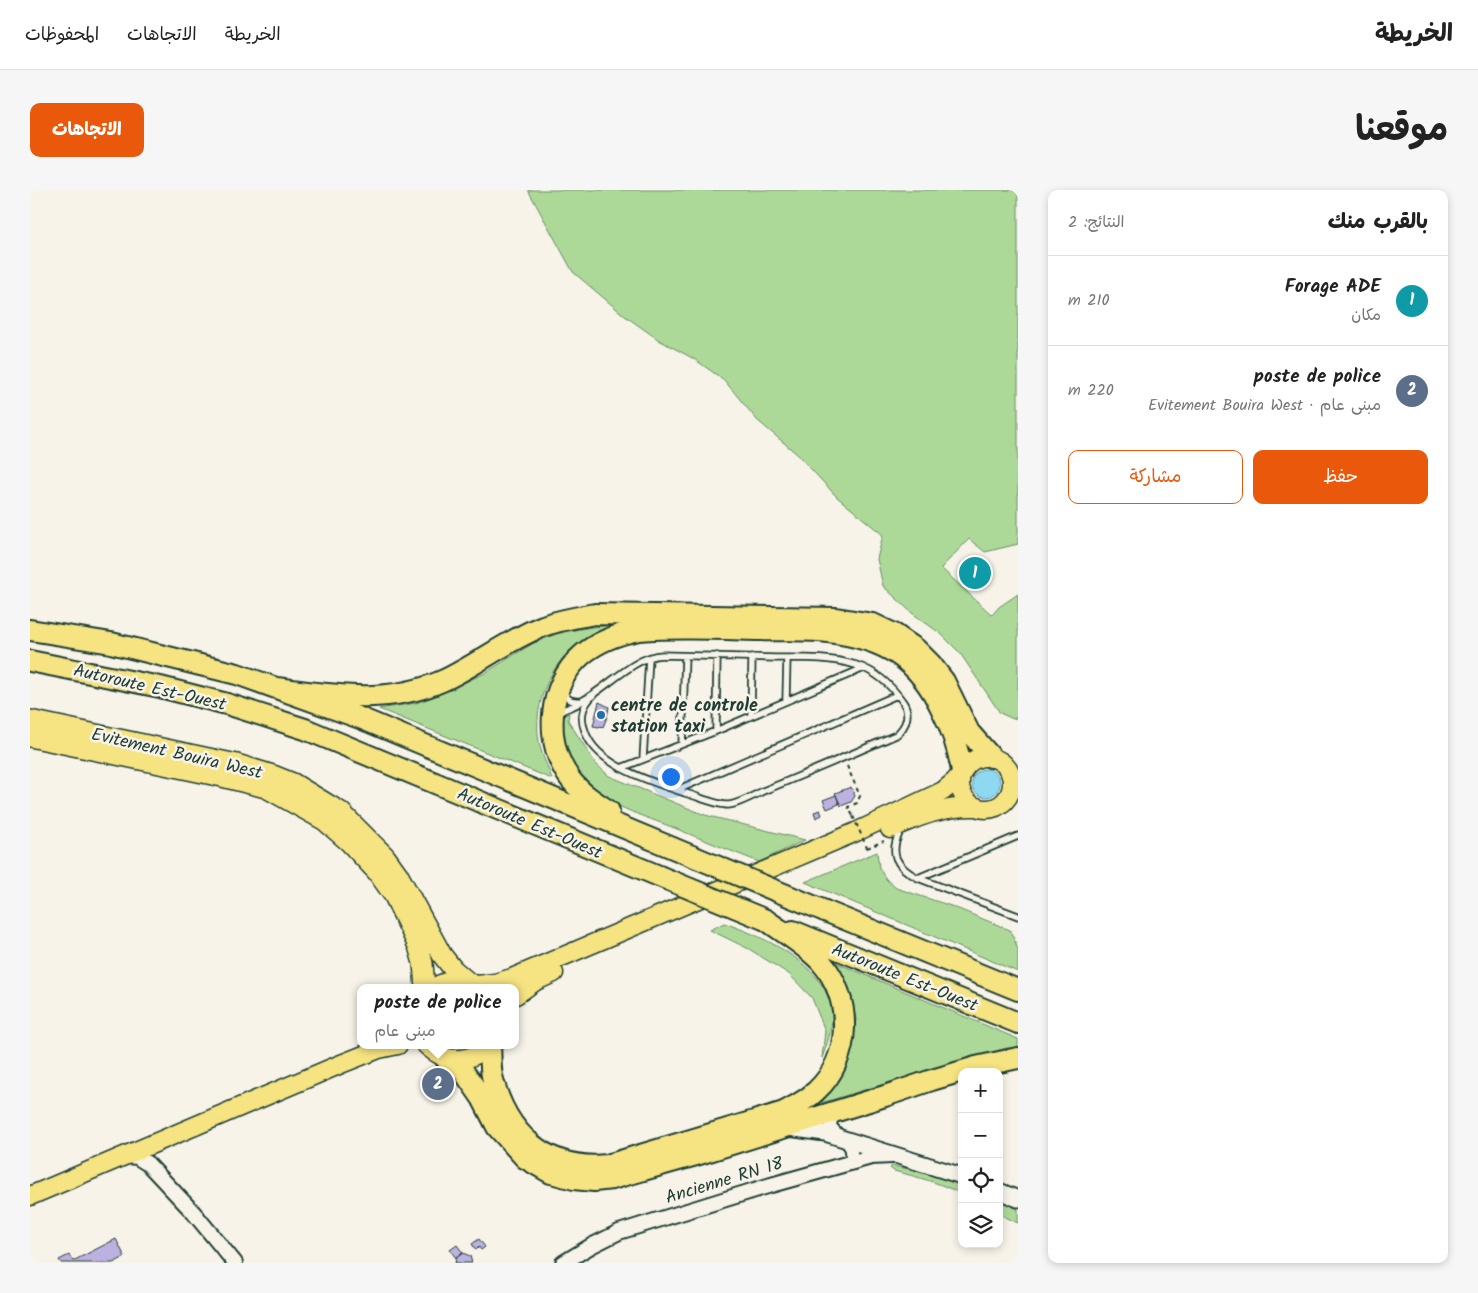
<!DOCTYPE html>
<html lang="ar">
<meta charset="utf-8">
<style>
body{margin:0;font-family:Kalam,"Playpen Sans Arabic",sans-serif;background:#f6f6f6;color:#222;direction:rtl}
.controls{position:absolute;right:15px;bottom:15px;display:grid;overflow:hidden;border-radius:10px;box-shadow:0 2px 8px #0003}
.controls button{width:45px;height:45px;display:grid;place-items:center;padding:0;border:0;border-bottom:1px solid #e0e0e0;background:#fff;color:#222;font:25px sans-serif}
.you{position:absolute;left:640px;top:586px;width:18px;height:18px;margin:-12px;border:4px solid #fff;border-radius:50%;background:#1a73e8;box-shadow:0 0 0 8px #1a73e833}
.badge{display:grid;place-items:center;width:32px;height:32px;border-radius:50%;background:#ea580c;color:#fff;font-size:16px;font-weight:700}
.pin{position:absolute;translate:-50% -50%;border:2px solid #fff;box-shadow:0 1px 5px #0006}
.popup{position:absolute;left:327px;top:794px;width:162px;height:65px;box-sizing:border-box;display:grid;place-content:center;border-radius:10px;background:#fff;filter:drop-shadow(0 1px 4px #0005);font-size:16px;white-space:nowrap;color:#767676}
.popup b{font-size:19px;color:#222}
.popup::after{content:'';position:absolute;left:50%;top:100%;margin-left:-10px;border:10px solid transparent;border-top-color:#fff}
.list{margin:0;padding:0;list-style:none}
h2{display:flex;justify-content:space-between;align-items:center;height:65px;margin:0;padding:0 20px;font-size:21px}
h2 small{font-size:16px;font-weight:400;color:#767676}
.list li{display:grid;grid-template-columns:32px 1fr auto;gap:15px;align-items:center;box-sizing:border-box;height:90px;padding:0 20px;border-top:1px solid #e0e0e0}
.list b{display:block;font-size:19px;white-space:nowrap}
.list p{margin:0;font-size:16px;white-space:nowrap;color:#767676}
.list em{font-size:16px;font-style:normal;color:#767676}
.actions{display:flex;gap:10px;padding:15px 20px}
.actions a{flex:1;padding:11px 0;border:1px solid #ea580c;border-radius:10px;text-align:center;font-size:18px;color:#ea580c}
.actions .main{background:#ea580c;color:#fff}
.icon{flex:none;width:28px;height:28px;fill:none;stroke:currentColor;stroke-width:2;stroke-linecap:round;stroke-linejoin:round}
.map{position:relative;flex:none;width:988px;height:1073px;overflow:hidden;direction:ltr;border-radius:10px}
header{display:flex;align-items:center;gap:30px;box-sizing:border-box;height:70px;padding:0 25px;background:#fff;border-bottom:1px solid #e0e0e0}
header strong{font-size:24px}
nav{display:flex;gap:28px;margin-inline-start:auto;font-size:18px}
.intro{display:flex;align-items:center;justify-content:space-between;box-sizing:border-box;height:120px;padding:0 30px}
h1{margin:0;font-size:35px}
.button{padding:12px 22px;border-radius:10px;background:#ea580c;color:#fff;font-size:18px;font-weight:700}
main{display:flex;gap:30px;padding:0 30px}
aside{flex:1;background:#fff;border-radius:10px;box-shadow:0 2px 8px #0003}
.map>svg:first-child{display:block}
</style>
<header>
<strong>الخريطة</strong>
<nav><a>الخريطة</a><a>الاتجاهات</a><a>المحفوظات</a></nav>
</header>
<div class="intro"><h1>موقعنا</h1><a class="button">الاتجاهات</a></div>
<main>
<aside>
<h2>بالقرب منك<small>النتائج: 2</small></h2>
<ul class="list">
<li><span class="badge" style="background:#0f9aa8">1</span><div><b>Forage ADE</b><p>مكان</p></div><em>210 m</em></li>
<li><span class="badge" style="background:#5c6f8a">2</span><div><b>poste de police</b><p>مبنى عام · Evitement Bouira West</p></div><em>220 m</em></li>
</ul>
<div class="actions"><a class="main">حفظ</a><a>مشاركة</a></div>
</aside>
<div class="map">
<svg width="988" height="1073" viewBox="0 0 988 1073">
<rect width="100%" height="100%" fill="#f7f3e8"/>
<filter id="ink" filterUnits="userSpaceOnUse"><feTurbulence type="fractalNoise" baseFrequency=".02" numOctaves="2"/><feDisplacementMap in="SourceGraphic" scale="10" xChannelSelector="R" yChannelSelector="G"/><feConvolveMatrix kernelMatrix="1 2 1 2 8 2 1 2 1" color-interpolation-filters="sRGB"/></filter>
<g filter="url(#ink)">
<path fill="#add998" stroke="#668b66" d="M498,0H988V354L955,362L939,349L911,378L962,425L969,417L988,404V527L983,529L970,523L930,463L911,444L882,423L853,396L847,369L853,345L807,307L767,264L727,230L694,190L664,169L629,150L595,126L543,82Z
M595,434C580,439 562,443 549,453C517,476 500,522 511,560C514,570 519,579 522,589L349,519L386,513L403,507L455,483L502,454L531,442L563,437Z
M539,523L538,530L565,573L579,586L675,625L775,650L729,672C701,661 674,650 647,639C614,626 573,615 549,587C536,572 529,545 533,526Z
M847,662L849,678L856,689L866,698L921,716L980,740L988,759V782L775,692Z
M694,733C735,747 800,776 802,826C802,841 797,854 792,868L795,841L782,808L759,784L719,759L680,740Z
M802,771L988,849V857L977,858L943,867L791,913L811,888L823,856L826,829L820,806Z
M862,976L896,982L932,995V1004C910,993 888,987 864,981L860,978Z
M969,1010L988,1019V1033L969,1024Z"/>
<path fill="#8fd8f1" stroke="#629aa5" d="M942 593a14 14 0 1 1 28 0a14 14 0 1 1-28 0Z"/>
<path fill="#bdb1e2" stroke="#1f3d34" d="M944,373L955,383L946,392L935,382Z
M569,512L579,517L577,527L573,537L570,536L569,537L563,536Z
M821,597L825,606L821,612L811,616L805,603Z
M806,605L809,614L797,619L793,610Z
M790,620L792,625L786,628L784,622Z
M397,893L411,902L407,908L393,899Z
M86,1049L95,1067L83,1073H31L29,1070L39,1065L43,1071Z
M449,1049L455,1057L451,1060L449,1057L446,1060L442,1054Z
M427,1055L433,1063L426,1068L420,1060Z
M433,1063L440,1066L442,1073H425L427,1066Z"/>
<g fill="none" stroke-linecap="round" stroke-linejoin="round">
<g stroke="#1f3d34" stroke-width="9">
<path id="service" d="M534,502C538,511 543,512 552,511
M756,510L757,468
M528,524C534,517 544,518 552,511C576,499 604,466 632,465C670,466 708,467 746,468C772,468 800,467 826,475C845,481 861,495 873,512C881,524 876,537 866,545C822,564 778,583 733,601C725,605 706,615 698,615C686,615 667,606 655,603C623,592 566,576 555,541C549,526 553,515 564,504
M721,526L722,467
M686,541L687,466
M652,554L655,466
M613,569L619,468
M591,578L686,541L834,478
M647,600L867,505
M871,640C858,663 866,677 888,688L988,726
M888,688L988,646"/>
</g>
<g stroke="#1f3d34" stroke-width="15">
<path id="minor" d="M810,921L802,929L800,935C809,951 829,952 819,973"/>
</g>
<g stroke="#1f3d34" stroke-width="18">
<path id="tertiary" d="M96,966L107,967L118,974L163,1022L205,1073
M533,1073L561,1056L589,1042L741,995L841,967L862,966"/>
</g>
<g stroke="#1f3d34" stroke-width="19">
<path id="secondary" d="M758,938L795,943L932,986
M969,1001L988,1009"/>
</g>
<g stroke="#1f3d34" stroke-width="21">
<path id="primary" d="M930 593a26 26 0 1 1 52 0a26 26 0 1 1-52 0Z
M860,639C890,626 914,616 947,617
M447,795L465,793L482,788L826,642L913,601L924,592L932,583
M403,798C416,790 429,788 444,794
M486,805L506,791L524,783
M396,855C415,873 439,875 458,855
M0,1006L311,874L349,859L368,855"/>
</g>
<g stroke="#1f3d34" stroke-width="22">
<path id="trunk" d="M0,530L207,574L243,585L263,593L296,613L311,622L355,666L368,684L412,765L423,779L437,791
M0,547L192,587L236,598L295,631L319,652L347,682L364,706L388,756L393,773L395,798"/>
</g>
<g stroke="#1f3d34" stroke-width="24">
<path id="motorway" d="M0,440L81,453L207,484L330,528L662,666
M0,471L130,497L197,514L275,539L629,686
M246,498C303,505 357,515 412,491C447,475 477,450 513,436C530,430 548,427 565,424L806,428L843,434L864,444L886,459L901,474L914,491L939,542L961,567
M579,621C565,612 551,603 541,590C513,553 517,495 553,464C569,451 588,444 609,440C649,437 690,439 731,440C753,441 777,439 799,442C855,449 888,469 912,520C923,541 928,558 932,581
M795,721L988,800
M763,741L988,833
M460,855C461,865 460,876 462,886C476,943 515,981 577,975L754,922C765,916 777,910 786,901C822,868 823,808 791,772C775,755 754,743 736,730
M415,868L434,882L452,908L467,937L495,968L521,983L544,989L564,991L582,989L663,966L855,906L902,890L946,877L988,868"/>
</g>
<path stroke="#1f3d34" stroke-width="2" stroke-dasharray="4 4" stroke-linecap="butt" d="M817,576L830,606L827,613L818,617L823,626
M837,658L854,651"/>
<use href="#service" stroke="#f7f3e8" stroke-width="5.5"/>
<use href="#minor" stroke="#f7f3e8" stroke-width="11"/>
<use href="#tertiary" stroke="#f7f3e8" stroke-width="14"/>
<use href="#secondary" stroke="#f7f3e8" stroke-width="15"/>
<use href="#primary" stroke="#f6e381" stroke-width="18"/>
<use href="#trunk" stroke="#f6e381" stroke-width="19"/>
<use href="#motorway" stroke="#f6e381" stroke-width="20"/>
<g stroke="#1f3d34" stroke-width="24" stroke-linecap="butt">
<path id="motorway-bridge" d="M662,666L795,721
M629,686L736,730"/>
</g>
<path stroke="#1f3d34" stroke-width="2" stroke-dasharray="4 4" stroke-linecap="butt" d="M823,626L837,658"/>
<use href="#motorway-bridge" stroke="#f6e381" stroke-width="20"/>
</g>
</g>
<circle fill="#1f6fb2" stroke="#f7f3e8" stroke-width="2" cx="571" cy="525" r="5"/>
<g text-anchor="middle" stroke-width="5" stroke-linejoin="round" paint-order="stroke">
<g font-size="18" fill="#1f3d34" stroke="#f7f3e8">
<text transform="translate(120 497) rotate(13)" y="6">Autoroute Est-Ouest</text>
<text transform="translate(147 563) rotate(13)" y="6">Evitement Bouira West</text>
<text transform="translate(500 633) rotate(23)" y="6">Autoroute Est-Ouest</text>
<text transform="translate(875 787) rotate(22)" y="6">Autoroute Est-Ouest</text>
<text transform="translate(694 990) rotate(-17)" y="6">Ancienne RN 18</text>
</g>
<g font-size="18" font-weight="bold" fill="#1f3d34" stroke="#f7f3e8" text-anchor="start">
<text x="581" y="521">centre de controle<tspan x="581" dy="21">station taxi</tspan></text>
</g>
</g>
</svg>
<div class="controls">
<button>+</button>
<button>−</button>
<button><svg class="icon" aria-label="locate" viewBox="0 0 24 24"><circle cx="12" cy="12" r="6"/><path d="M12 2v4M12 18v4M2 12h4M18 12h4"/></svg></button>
<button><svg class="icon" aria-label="layers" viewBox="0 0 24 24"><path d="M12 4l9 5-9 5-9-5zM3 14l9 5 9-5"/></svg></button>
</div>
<div class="you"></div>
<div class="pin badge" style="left:945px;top:383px;background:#0f9aa8">1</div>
<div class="pin badge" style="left:408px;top:894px;background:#5c6f8a">2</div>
<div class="popup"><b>poste de police</b>مبنى عام</div>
</div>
</main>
